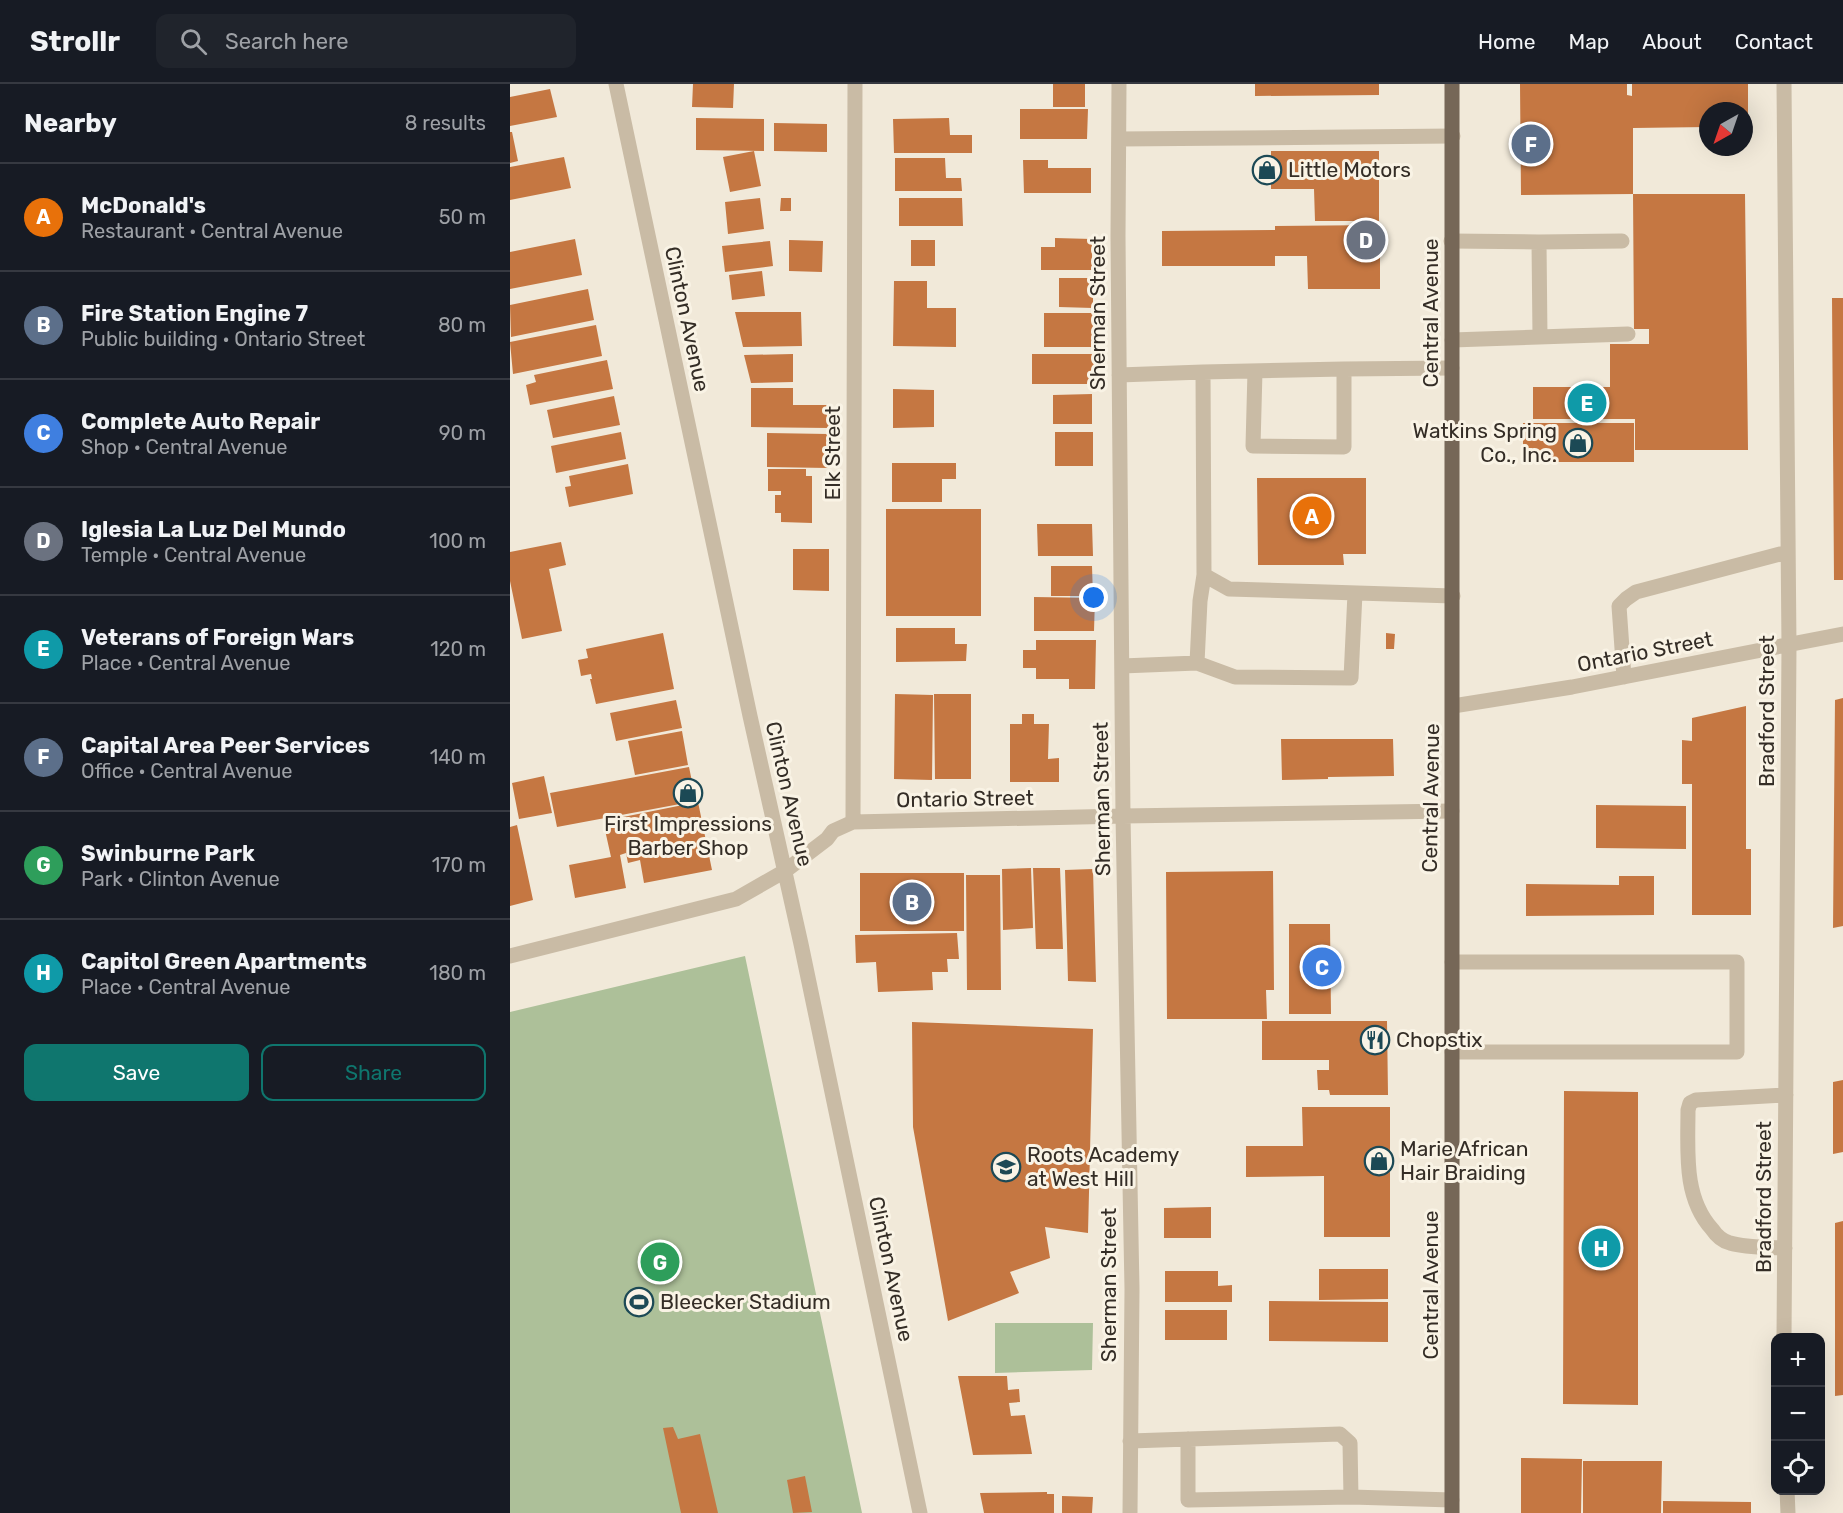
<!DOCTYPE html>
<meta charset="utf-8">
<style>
body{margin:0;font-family:Rubik,sans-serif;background:#20242c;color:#f1f3f6}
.controls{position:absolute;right:18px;bottom:18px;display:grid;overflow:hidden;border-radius:12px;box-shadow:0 6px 24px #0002}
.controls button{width:54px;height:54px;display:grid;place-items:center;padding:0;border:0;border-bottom:2px solid #363941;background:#171b24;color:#f1f3f6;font:30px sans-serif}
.compass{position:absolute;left:1189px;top:18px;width:54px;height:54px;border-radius:50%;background:#171b24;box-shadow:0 6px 24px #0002;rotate:220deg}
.you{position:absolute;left:584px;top:514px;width:21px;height:21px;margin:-15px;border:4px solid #fff;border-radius:50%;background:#1a73e8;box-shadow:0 0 0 9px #1a73e833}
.badge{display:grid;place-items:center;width:39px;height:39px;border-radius:50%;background:#0f766e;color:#fff;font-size:20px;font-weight:700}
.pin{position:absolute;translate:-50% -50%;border:3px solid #fff;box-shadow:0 2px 6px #0006}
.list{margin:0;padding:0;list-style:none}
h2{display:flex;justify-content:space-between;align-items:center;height:78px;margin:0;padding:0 24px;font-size:26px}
h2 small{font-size:20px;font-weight:400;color:#9ea1a6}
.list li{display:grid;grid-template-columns:39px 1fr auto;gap:18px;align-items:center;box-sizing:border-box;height:108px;padding:0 24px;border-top:2px solid #363941}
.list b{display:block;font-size:22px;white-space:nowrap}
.list p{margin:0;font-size:20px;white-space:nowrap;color:#9ea1a6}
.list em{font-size:20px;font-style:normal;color:#9ea1a6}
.actions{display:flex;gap:12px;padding:18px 24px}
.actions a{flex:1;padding:14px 0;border:2px solid #0f766e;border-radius:12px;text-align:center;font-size:21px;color:#0f766e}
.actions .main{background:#0f766e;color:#fff}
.icon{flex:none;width:33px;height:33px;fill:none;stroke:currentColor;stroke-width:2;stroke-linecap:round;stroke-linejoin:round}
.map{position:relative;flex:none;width:1333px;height:1429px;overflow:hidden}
header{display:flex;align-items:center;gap:36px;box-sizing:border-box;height:84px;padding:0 30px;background:#171b24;border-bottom:2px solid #363941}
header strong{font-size:28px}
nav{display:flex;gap:33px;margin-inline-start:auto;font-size:21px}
.search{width:420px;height:54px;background:#20242c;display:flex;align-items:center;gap:15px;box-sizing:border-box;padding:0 21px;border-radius:12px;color:#9ea1a6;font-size:22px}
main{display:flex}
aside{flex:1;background:#171b24}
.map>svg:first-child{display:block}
</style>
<header>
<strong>Strollr</strong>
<div class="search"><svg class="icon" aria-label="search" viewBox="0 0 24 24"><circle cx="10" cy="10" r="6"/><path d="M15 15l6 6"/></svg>Search here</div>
<nav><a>Home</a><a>Map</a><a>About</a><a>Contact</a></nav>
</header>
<main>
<aside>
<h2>Nearby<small>8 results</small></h2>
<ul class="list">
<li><span class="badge" style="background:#e8710a">A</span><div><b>McDonald's</b><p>Restaurant · Central Avenue</p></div><em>50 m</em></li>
<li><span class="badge" style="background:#5c6f8a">B</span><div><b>Fire Station Engine 7</b><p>Public building · Ontario Street</p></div><em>80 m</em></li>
<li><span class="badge" style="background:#3f7fe0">C</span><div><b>Complete Auto Repair</b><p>Shop · Central Avenue</p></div><em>90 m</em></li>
<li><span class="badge" style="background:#6b7280">D</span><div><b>Iglesia La Luz Del Mundo</b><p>Temple · Central Avenue</p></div><em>100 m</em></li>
<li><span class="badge" style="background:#0f9aa8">E</span><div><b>Veterans of Foreign Wars</b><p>Place · Central Avenue</p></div><em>120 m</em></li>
<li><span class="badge" style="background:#5c6f8a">F</span><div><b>Capital Area Peer Services</b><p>Office · Central Avenue</p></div><em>140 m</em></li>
<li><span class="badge" style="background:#2e9e5b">G</span><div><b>Swinburne Park</b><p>Park · Clinton Avenue</p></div><em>170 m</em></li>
<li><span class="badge" style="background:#0f9aa8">H</span><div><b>Capitol Green Apartments</b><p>Place · Central Avenue</p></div><em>180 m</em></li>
</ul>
<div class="actions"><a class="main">Save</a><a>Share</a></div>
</aside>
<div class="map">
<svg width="1333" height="1429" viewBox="0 0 1333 1429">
<rect width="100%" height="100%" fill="#f1e9d9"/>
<path fill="#adc099" d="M235,872L352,1429H0V928Z
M485,1239H583L582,1286L485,1289Z"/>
<path fill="#c57742" d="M183,0H224L223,24L182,23Z
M543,0H575V23H543Z
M745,0H869V11L745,12Z
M1010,0H1117V11L1122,12V0H1238V43H1234V27H1198V43L1123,44V110L1011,111Z
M40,5L47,33L0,42V13Z
M510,25H578L577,55H510Z
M186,34L254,35V67L186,66Z
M439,34L440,51H462V69H384L383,35Z
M264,39L317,40V68L264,67Z
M0,48H2L8,77L0,79Z
M244,67L251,102L220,108L213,73Z
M761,67H869V137H805L804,105H761Z
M54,73L61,104L0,116V83Z
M385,74H435L436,94H451L452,107H385Z
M513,76H538V84H581V109H514Z
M1123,110H1235L1238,366H1125V335H1023V303H1100V260H1139V245H1124Z
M250,114L254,145L218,150L215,118Z
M271,114H281V127H270Z
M389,114H452L453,142H389Z
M870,141V205H798L797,172H765V182H652V147L765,146V142Z
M545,154L582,155V186H531V163H545Z
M65,155L72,191L0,205V168Z
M279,156L313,157L312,188L279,187Z
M401,156H425V182H401Z
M260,157L263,182L215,188L212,162Z
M252,187L255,212L222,216L219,191Z
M549,194H583V224L549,223Z
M384,197H417V224H446V263L383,262Z
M78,205L84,236L1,253L0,221Z
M1322,214H1333V496H1324Z
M225,228H291L292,262L233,263Z
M534,229H585V263H534Z
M86,241L92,272L3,290L0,258Z
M283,270V298L241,299L234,271Z
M522,270H584V300H522Z
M97,276L103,305L20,321L16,301L26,298L24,291Z
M241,304H283V321H320V344L241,343Z
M383,305L424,306V343L383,344Z
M582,310V340H543V311Z
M104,312L110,341L43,354L37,326Z
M1013,339H1124V378H1013Z
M111,348L116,375L46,389L41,362Z
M545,348H583V382H545Z
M257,349L318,350V384L257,383Z
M382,379H446V395H432V418H382Z
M118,380L123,410L59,423L55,403L61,402L59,392Z
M258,385H296V392H302V439L271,438V429H265V411H271V407H258Z
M747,394H856V470H833L834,481H748Z
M376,425H471V532H376Z
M527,440H582L583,472H528Z
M51,458L56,481L39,485L52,547L12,555L0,497V468Z
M283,465H319V507L283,506Z
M541,482H582L583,512H541Z
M524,513L585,514L584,547H524Z
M386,544H445V560H457L456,577L386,578Z
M153,549L164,605L86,620L80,595H82L81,590L71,592L68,576L78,574L76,565Z
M876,549L885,550L884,565H876Z
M526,556H586L585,605H559V595H526V584H513V566H526Z
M385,610L423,611L422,696L384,695Z
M424,610H461V695H425Z
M1333,614V842L1323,844L1325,616Z
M166,616L172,644L106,657L100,629Z
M1236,622V765H1241V831H1182V700H1172V656L1182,657V634Z
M512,630H524V640H539L538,675L549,674V698H500V640H512Z
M172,647L178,681L125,691L118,657Z
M771,655H883L884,692L818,693V695L772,696Z
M179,683L186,717L47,743L40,709Z
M34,692L42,729L9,735L2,699Z
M188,718L202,786L134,799L130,776L118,779L116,769L110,771L116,804L65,814L59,781L101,773L93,737Z
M1086,721L1176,722V765L1086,764Z
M7,741L23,816L0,822V743Z
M521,784L523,844L493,846L492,785Z
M523,784H550L553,865H526Z
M583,785L586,898L558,897L555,786Z
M763,787L764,906H756L757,935H657L656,788Z
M350,789H454V847H350Z
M456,791H490L491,906H457Z
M1109,792H1144V831L1016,832V800L1109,801Z
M779,840H820L821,930H779Z
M447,849L449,875H437L438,888H422L423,906L368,908L366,878L346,879L345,851Z
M752,937H877L878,1011H820L819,1006H808L807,986H819V976H752Z
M402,938L583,945L578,1149L535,1143L540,1174L500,1188L509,1209L438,1237L403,1043Z
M1333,996V1068L1323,1070V998Z
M1054,1007L1128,1008V1321L1053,1320Z
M792,1023H880V1153H814V1092L736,1093V1062H793Z
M701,1123V1154H654V1124Z
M1333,1137V1311L1325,1312V1139Z
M809,1185H878V1215L809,1216Z
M655,1187H708V1202L722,1201V1218H655Z
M759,1217L878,1218V1258L759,1257Z
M655,1226H717V1256H655Z
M448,1292H497L498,1306L509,1305L510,1318L499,1319L501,1332L515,1331L522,1370L463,1371Z
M163,1343L168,1355L190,1350L208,1429H171L153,1344Z
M1011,1374L1072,1375L1071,1429H1011Z
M1073,1377H1152L1151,1429H1073Z
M295,1392L302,1428L283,1429L277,1396Z
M537,1408V1410H544V1429H474L470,1409Z
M552,1412L583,1413L582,1429H552Z
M1153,1417L1241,1418V1429H1153Z"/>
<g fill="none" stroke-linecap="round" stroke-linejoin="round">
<path stroke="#c9bba5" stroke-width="15" d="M106,0L240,632L291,860L410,1429
M609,0L608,152L613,732L622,1205L620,1429
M1274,0L1279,562L1274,1254
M609,55L943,52
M941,157L1029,158L1030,253
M1029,158L1112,157
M942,256L1118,250
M834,285L693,288L694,491L719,505L943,512
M745,287L743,362L834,363V285L942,284
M609,291L693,288
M687,579L690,517L694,491
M612,582L687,579L725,593L841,594L845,509
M1114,593L1109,522L1116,515L1126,508L1278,468
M943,622L1062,603L1333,550
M343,738L345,0
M0,872L226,815L275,787L317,755L323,747L343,738L613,732L942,727
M942,968H1227V878H942
M1275,1164C1257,1163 1237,1164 1220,1159C1212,1157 1206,1151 1202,1145C1173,1113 1178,1067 1178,1026L1180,1019L1186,1016L1276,1011
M678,1355V1416L841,1413L942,1416
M620,1357L830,1350L840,1359L841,1413
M1277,1406L1278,1429"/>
<path stroke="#766757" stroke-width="15" d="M942,0V1429"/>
</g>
<defs>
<g id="shop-ring" transform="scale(1.5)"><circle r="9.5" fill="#f9f3e5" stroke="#1c4955" stroke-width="1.5"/><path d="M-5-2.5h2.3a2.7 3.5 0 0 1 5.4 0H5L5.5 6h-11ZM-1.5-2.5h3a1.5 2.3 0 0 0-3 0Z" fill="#1c4955"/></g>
<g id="restaurant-ring" transform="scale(1.5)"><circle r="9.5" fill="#f9f3e5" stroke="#1c4955" stroke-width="1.5"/><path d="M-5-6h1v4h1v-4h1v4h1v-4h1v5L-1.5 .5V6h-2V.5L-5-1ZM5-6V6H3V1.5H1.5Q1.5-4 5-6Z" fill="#1c4955"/></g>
<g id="school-ring" transform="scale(1.5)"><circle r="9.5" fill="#f9f3e5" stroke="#1c4955" stroke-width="1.5"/><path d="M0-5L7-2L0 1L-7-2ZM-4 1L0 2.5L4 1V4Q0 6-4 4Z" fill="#1c4955"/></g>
<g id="stadium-ring" transform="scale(1.5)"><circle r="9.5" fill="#f9f3e5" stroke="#1c4955" stroke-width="1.5"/><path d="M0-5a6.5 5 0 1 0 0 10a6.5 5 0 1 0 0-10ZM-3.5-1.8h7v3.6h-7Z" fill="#1c4955"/></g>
</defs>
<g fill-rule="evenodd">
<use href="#shop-ring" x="757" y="86"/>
<use href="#shop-ring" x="1068" y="359"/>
<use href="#shop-ring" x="178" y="709"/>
<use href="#restaurant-ring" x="865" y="956"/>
<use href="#shop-ring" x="869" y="1077"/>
<use href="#school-ring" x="496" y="1083"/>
<use href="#stadium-ring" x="129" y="1218"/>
</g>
<g text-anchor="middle" stroke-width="6" stroke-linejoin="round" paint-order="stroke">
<g font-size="21" fill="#342d26" stroke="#f9f3e5" text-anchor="start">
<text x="778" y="93">Little Motors</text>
<text x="1047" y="354" text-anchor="end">Watkins Spring<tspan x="1047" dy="24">Co., Inc.</tspan></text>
<text x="178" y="747" text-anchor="middle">First Impressions<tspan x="178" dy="24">Barber Shop</tspan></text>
<text x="886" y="963">Chopstix</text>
<text x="890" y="1072">Marie African<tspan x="890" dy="24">Hair Braiding</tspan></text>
<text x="517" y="1078">Roots Academy<tspan x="517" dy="24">at West Hill</tspan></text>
<text x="150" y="1225">Bleecker Stadium</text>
</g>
<g font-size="21" fill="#342d26" stroke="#f9f3e5">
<text transform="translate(588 229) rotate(-90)" y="7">Sherman Street</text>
<text transform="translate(921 229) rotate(-90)" y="7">Central Avenue</text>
<text transform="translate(177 235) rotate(78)" y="7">Clinton Avenue</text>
<text transform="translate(323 369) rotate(-90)" y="7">Elk Street</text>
<text transform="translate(1135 568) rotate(-11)" y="7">Ontario Street</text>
<text transform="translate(1257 627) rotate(-90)" y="7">Bradford Street</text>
<text transform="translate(279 710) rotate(77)" y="7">Clinton Avenue</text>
<text transform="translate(921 714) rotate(-89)" y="7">Central Avenue</text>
<text transform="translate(455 715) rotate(-1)" y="7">Ontario Street</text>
<text transform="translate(592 715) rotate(-91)" y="7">Sherman Street</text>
<text transform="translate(1254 1113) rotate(-90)" y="7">Bradford Street</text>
<text transform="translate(381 1185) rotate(78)" y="7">Clinton Avenue</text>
<text transform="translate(599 1201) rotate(-90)" y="7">Sherman Street</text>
<text transform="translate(921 1201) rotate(-90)" y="7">Central Avenue</text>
</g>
</g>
</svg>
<div class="controls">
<button>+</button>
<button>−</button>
<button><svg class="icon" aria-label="locate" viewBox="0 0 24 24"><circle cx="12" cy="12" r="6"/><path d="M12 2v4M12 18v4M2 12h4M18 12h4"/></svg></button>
</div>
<svg class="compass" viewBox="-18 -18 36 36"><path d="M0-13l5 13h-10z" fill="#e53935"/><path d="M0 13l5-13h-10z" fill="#9ea1a6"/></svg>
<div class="you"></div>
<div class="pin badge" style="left:802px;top:432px;background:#e8710a">A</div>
<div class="pin badge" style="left:402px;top:818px;background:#5c6f8a">B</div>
<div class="pin badge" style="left:812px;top:883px;background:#3f7fe0">C</div>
<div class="pin badge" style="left:856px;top:156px;background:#6b7280">D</div>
<div class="pin badge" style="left:1077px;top:319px;background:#0f9aa8">E</div>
<div class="pin badge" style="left:1021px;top:60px;background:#5c6f8a">F</div>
<div class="pin badge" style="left:150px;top:1178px;background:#2e9e5b">G</div>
<div class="pin badge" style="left:1091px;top:1164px;background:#0f9aa8">H</div>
</div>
</main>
